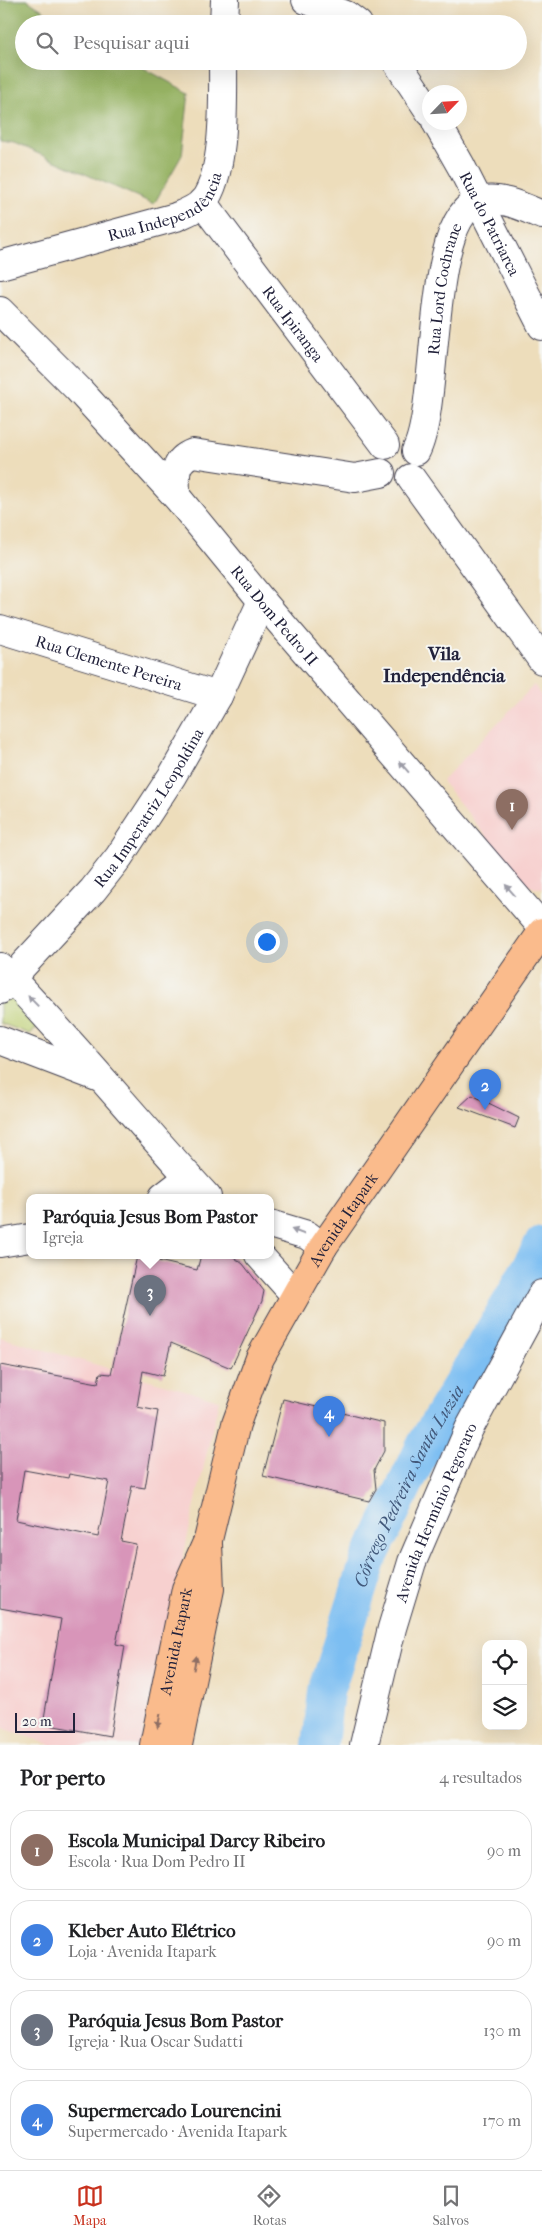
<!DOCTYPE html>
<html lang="pt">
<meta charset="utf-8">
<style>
body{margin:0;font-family:"IM FELL French Canon",serif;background:#f2f2f2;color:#202124}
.controls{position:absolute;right:15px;bottom:15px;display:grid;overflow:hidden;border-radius:10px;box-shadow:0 5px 20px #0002}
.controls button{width:45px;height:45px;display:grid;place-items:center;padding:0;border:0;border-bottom:1px solid #e0e0e0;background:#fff;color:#202124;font:25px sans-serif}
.compass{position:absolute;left:422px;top:85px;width:45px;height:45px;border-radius:50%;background:#fff;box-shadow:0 5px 20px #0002;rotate:65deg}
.scale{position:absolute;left:15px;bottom:12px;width:60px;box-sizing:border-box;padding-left:5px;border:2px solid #22223b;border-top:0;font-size:14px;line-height:18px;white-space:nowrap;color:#22223b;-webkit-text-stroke:4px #f6f6f2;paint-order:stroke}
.you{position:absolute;left:266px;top:941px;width:18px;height:18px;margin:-12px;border:4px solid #fff;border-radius:50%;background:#1a73e8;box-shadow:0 0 0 8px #1a73e833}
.badge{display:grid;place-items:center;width:32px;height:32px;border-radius:50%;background:#c8321e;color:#fff;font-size:16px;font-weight:700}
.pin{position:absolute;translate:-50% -41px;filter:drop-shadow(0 1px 2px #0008)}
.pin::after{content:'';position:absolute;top:26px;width:18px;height:15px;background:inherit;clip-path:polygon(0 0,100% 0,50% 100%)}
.popup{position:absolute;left:26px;top:1194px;width:248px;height:65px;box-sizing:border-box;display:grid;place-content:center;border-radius:10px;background:#fff;filter:drop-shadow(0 1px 4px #0005);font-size:16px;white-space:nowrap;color:#757577}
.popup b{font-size:19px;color:#202124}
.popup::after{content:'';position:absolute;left:50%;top:100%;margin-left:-10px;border:10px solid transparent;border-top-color:#fff}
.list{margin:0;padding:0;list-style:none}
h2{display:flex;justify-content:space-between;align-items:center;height:65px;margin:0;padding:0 20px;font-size:21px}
h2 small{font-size:16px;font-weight:400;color:#757577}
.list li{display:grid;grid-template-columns:32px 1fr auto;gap:15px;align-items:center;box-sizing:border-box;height:80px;margin:0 10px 10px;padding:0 10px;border:1px solid #e0e0e0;border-radius:20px}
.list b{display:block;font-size:19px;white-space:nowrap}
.list p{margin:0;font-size:16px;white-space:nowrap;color:#757577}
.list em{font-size:16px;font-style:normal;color:#757577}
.icon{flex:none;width:28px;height:28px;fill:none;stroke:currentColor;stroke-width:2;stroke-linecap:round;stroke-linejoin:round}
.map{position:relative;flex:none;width:542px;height:1745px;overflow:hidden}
.search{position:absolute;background:#fff;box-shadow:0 5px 20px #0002;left:15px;right:15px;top:15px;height:55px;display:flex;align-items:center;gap:12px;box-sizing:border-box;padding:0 18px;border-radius:28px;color:#757577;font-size:19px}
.sheet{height:425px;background:#fff}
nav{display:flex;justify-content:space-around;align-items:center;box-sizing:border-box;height:70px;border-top:1px solid #e0e0e0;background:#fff;font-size:14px;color:#757577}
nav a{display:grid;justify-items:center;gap:2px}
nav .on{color:#c8321e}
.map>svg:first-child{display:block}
</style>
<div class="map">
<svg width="542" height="1745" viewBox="0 0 542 1745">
<rect width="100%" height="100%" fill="#f6f6f2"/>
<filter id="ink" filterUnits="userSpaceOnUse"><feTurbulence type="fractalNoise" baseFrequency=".02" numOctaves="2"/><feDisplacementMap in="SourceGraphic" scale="10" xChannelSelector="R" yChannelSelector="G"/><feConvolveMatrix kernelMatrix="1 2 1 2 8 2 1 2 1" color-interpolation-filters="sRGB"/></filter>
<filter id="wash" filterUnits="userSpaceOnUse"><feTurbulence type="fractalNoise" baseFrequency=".0096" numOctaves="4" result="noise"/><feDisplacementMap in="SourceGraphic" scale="20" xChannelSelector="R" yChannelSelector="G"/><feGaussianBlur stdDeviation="1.12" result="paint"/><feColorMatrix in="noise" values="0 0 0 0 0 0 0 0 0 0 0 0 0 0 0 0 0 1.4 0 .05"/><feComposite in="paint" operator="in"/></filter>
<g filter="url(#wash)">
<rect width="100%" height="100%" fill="#edddbb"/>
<path fill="#f7d0cf" d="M534,685L542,697V888H534L521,880L442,781Z
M0,1337L219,1400L140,1745H51L0,1727Z"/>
<path fill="#bdcf72" stroke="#707856" d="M10,989L39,1026L30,1034L0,1023V1000Z"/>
<path fill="#96b264" stroke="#5c6a50" d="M0,0H27L64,24H24V61H131L189,93L182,155L154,204L14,143L0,141Z"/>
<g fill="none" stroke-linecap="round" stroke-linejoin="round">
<path stroke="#7cbef2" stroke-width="36" id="s1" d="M320,1745L326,1692L368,1561L425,1444L512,1299L542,1244"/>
</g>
<g id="blocks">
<path fill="#d895b9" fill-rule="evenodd" d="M472,1095L519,1118L515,1128L459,1107Z
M201,1255H231L243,1264L264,1291L262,1301L231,1368L171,1343L163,1376L143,1371L137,1407L158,1411L145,1488L132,1486L121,1541L136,1544L116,1644L125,1646L110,1736L43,1724L61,1619L0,1608V1365L98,1383L100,1373L111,1374L137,1256L197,1270ZM24,1470L68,1478L69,1474L109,1481L98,1537L16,1520Z
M283,1399L384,1423V1451L374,1470L376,1489L369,1501L263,1476Z"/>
</g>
</g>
<g filter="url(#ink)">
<use href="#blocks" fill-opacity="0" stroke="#403e4e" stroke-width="1"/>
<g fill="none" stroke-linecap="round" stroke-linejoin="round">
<g stroke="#403e4e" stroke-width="30">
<g id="minor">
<path d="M306,0L346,15L358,24"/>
<path d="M224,24L225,0"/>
<path d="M396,61L430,112"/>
<path id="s2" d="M436,122L461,166L542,326"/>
<path id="s3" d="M202,202L385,445"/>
<path id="s4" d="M0,265L176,217C185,213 196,209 203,202C226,173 223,98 223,61"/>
<path id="s5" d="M0,311L78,389L176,496L262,601L542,927"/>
<path id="s6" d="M416,451C441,403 425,216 480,201C499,195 525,208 542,215"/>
<path d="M411,478L542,660"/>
<path d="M176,496C176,477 172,461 193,453L355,478L381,473"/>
<path id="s7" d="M0,629L218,696"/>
<path d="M0,967C72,1041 137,1121 207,1197"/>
<path id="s8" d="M0,990L93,890L119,857L172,776L218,696L262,601"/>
<path d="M0,1040L97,1077"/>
<path d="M163,1197L189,1177"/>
<path d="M270,1224L307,1235L323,1247"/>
<path d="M0,1243L30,1238"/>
<path d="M259,1255L294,1294"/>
<path id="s9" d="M364,1745L392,1628L412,1562L469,1429L542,1294"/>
</g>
</g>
<g stroke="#403e4e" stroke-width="30">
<g id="major">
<path id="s10" d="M154,1745L186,1589L208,1540L236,1424L260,1358L323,1247L542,932"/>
<path d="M178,1745L210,1589L208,1544"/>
</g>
</g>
<use href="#minor" stroke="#fff" stroke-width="28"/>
<use href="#major" stroke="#fabb8c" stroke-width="28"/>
</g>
<defs><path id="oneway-solid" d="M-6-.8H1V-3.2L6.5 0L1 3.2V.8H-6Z" transform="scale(1.25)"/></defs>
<g fill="#9c9ca7">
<use href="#oneway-solid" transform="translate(404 767) rotate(-131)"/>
<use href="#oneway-solid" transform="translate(510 890) rotate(-131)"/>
<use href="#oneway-solid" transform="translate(33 1001) rotate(-134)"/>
<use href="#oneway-solid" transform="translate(298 1232) rotate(-159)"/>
</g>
<g fill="#8e6e64">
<use href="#oneway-solid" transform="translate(195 1663) rotate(-78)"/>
<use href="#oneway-solid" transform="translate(159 1721) rotate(101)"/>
</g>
</g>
<g text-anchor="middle" stroke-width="4" stroke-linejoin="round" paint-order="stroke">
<g font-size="16" fill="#22223b" stroke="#f6f6f2">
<text dy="6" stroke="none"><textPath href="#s4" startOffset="179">Rua Independência</textPath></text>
<text dy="6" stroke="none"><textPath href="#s2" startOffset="115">Rua do Patriarca</textPath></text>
<text dy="6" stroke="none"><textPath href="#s6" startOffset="165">Rua Lord Cochrane</textPath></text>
<text dy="6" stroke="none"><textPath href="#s3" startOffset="152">Rua Ipiranga</textPath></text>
<text dy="6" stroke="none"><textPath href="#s5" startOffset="410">Rua Dom Pedro II</textPath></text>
<text dy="6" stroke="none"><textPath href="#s7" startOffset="114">Rua Clemente Pereira</textPath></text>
<text dy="6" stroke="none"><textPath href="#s8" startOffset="236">Rua Imperatriz Leopoldina</textPath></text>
<text dy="6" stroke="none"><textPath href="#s10" startOffset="564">Avenida Itapark</textPath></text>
<text dy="6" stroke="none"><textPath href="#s9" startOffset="244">Avenida Hermínio Pegoraro</textPath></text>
<text dy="6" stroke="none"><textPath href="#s10" startOffset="106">Avenida Itapark</textPath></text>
</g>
<g font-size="18" font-style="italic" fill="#42597b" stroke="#f6f6f2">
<text dy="6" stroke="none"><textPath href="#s1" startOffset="276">Córrego Pedreira Santa Luzia</textPath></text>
</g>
<g font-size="19" font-weight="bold" fill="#22223b" stroke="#f6f6f2">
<text x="444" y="660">Vila<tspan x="444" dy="22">Independência</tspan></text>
</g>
</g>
</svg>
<div class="controls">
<button><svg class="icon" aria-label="locate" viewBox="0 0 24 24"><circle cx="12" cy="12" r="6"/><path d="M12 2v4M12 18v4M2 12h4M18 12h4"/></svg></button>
<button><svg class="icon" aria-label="layers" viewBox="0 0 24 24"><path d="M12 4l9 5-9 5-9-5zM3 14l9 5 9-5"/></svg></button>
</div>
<svg class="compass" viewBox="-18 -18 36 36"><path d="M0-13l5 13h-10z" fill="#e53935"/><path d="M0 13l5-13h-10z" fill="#757577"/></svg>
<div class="scale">20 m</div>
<div class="you"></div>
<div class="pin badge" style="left:512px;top:830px;background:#8d6e63">1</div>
<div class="pin badge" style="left:485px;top:1110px;background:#3f7fe0">2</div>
<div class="pin badge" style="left:150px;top:1316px;background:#6b7280">3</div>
<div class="popup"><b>Paróquia Jesus Bom Pastor</b>Igreja</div>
<div class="pin badge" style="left:329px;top:1437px;background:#3f7fe0">4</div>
<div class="search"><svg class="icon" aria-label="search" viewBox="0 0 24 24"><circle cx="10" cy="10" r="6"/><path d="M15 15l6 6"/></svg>Pesquisar aqui</div>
</div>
<section class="sheet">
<h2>Por perto<small>4 resultados</small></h2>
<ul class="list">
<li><span class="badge" style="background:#8d6e63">1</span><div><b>Escola Municipal Darcy Ribeiro</b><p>Escola · Rua Dom Pedro II</p></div><em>90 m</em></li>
<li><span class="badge" style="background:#3f7fe0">2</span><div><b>Kleber Auto Elétrico</b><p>Loja · Avenida Itapark</p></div><em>90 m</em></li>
<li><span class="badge" style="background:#6b7280">3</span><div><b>Paróquia Jesus Bom Pastor</b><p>Igreja · Rua Oscar Sudatti</p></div><em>130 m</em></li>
<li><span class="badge" style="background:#3f7fe0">4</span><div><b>Supermercado Lourencini</b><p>Supermercado · Avenida Itapark</p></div><em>170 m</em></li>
</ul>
</section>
<nav>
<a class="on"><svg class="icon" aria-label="map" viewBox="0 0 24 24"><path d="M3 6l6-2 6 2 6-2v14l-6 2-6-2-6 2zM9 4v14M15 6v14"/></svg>Mapa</a>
<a><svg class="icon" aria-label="directions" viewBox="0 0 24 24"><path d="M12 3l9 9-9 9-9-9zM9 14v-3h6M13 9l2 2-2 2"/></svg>Rotas</a>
<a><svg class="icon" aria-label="saved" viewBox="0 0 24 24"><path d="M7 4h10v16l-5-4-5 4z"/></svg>Salvos</a>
</nav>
